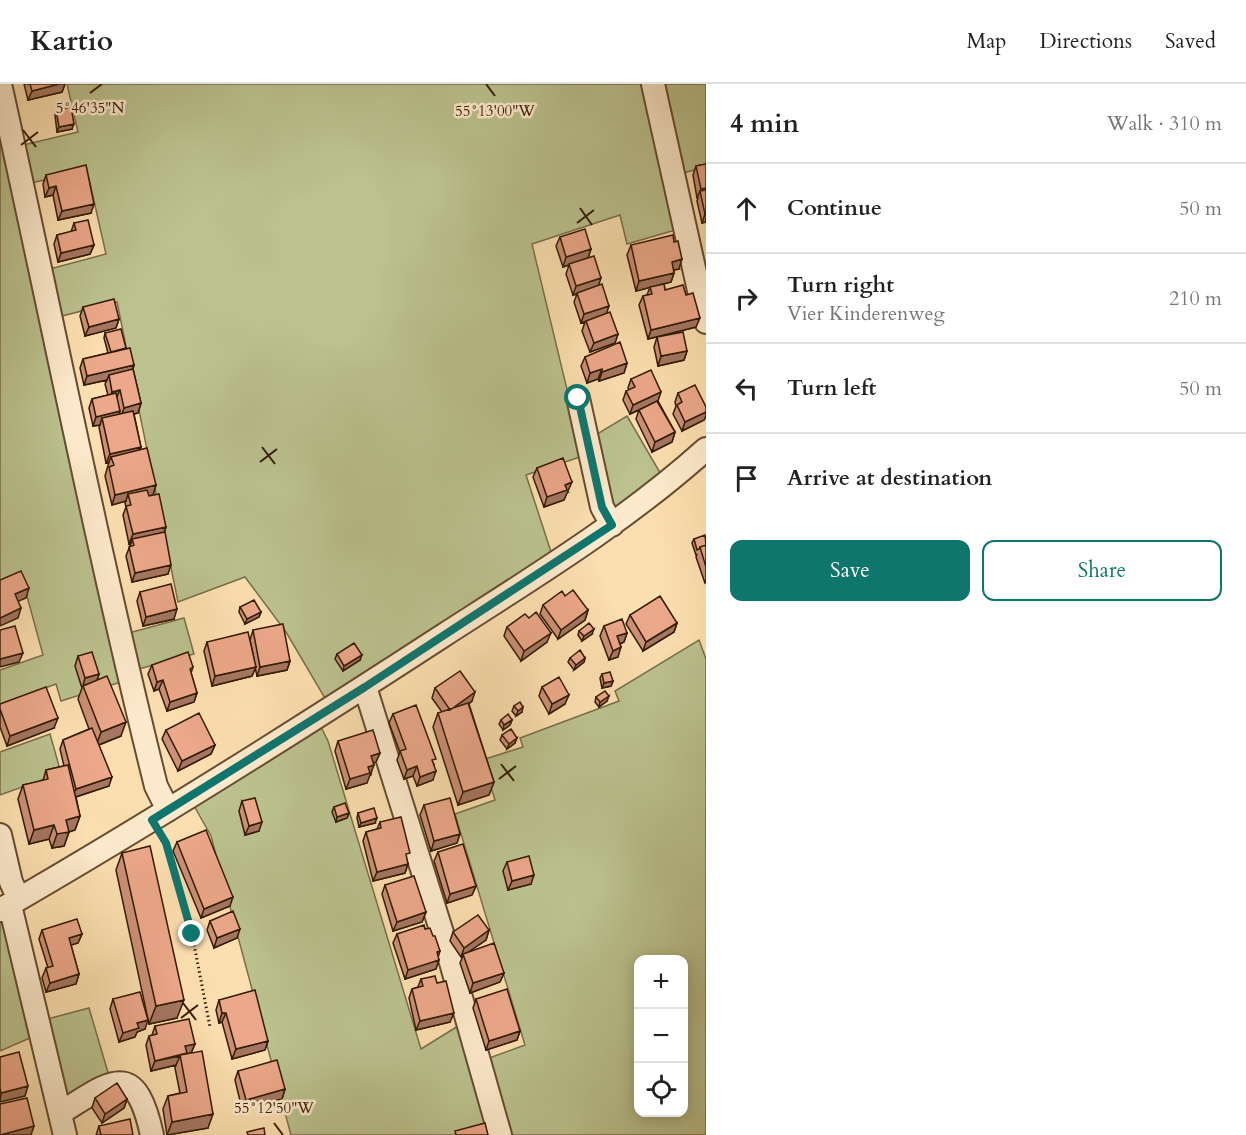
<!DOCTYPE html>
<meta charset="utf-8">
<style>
body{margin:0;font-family:Cardo,serif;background:#f6f6f6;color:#222}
.controls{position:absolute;right:18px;bottom:18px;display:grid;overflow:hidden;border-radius:12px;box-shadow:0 3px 15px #0003}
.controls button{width:54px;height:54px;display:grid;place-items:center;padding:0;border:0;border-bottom:2px solid #e0e0e0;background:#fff;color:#222;font:30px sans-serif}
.stop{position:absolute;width:18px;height:18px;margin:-14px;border:4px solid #0f766e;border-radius:50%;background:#fff}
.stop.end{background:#0f766e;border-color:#fff;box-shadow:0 2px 6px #0008}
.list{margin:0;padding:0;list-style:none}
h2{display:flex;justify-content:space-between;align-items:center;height:78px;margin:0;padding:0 24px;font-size:26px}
h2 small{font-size:20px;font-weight:400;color:#767676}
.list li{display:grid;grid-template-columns:39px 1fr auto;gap:18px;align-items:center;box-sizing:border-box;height:90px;padding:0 24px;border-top:2px solid #e0e0e0}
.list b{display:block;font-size:22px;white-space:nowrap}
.list p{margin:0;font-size:20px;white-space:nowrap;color:#767676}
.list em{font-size:20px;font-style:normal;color:#767676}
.actions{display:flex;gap:12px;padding:18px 24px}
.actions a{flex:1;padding:14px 0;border:2px solid #0f766e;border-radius:12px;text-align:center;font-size:21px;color:#0f766e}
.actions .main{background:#0f766e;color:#fff}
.icon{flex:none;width:33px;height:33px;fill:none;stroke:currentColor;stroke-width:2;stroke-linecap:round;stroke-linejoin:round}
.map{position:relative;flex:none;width:706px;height:1051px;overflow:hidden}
header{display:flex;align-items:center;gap:36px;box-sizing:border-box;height:84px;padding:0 30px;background:#fff;border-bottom:2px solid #e0e0e0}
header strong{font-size:28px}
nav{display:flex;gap:33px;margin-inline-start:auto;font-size:21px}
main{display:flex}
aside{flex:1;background:#fff}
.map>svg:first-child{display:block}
</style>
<header>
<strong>Kartio</strong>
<nav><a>Map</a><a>Directions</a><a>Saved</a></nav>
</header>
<main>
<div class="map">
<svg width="706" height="1051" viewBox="0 0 706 1051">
<rect width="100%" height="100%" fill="#fcdfb0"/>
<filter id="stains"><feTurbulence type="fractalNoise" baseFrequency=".00333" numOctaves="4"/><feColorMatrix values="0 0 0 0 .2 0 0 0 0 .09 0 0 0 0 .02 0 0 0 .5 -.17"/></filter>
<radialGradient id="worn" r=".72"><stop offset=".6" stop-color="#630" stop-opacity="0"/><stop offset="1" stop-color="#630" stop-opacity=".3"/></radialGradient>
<path fill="#bbc28e" stroke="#786e4a" stroke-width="1.5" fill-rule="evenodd" d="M67,0H648L679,145L627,160L620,131L532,160L583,372L526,391L552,471L326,616L286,548L245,493L178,518L117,218L58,233L46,186L106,170L87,86L27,100L19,62L78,48Z
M658,0H706V83L679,90Z
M0,29L124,597L61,617L56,600L0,620V586L43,571L21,490L0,500Z
M627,332L662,392L612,428L592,353Z
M184,534L194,570L135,586L125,550Z
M699,556L706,575V1051H503L481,977L525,961L455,730L495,716L482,676L523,663L520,654L619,617L615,607ZM638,876H684V1028H638Z
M320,641L328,657L421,965L458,942L490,1040L455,1051H291L211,752L193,720Z
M50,650L61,689L0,711V668Z
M5,831L30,954L0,967V834Z
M89,924L109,992L59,1021L40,937Z"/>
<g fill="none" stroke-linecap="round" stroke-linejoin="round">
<g stroke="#664c30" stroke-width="26">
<path id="minor" d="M0,0C52,234 98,469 156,702L168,726
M653,0L706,238
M578,314L602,423L612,441
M365,603L448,868L500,1051
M0,751L11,798L19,815
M10,821L65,1051
M0,826C151,739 298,646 444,551C534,493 626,437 706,365
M60,1029C111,998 135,973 152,1051"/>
</g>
<path stroke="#341b05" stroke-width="3" stroke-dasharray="1.5 3" stroke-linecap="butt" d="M162,753L192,850L210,943"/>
<use href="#minor" stroke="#fdeacc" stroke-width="22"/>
</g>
<path fill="#cb9077" stroke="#341b05" stroke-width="1.5" d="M24,0H65L62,8L28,16Z
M56,26L72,45L57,48L55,31Z
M706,80V138L702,139L697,117L698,114H697L693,91L696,82Z
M46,91L91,129L58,136L53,111L45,113L43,100Z
M74,139L94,161L90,170L58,178L54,160L57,151L71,148Z
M560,153L591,165L588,174L598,201L606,230L618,250L615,259L590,268L582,247L585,238L581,239L574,218L577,210L573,211L566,190L569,181L563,183L556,162Z
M631,161L679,185L674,186V189L671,198L664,200L665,206L686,211L696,243L648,255L639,221L643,212L647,211L650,203L659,201L636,207L627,171Z
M83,223L119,235L116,244L85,252L80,232Z
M105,249L126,264L134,281L133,285L141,319L138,329L134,330L141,363L140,366L156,401L153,411L149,412L166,443L164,448L168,490L132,498L126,472L131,459L129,460L123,431L126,423L125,419L126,417L112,421L105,392L109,378L106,379L99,343L100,341L93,342L89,324L92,315L108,311L105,300L107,296L84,301L80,284L83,275L108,269L104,254Z
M657,253L687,267L684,276L658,282L654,263Z
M585,273L627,279L624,289L599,297L598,295L587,299L581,282Z
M631,295L658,317L675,348L672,358L652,368L636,335L639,326L630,330L623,316L626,307L629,306L628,304Z
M678,309L706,323V332L704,336L682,347L673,330L676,322L675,318Z
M537,384L568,408H567L564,416L544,423L533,393Z
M706,454V498L705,499L696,473L697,470L696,471L692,459L694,455Z
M140,508L174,535L143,542L137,517Z
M565,512L588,526L585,536L558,555L540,530L543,521Z
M240,523L261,528L259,533L245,540L239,528Z
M630,531L677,539L674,548L643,567L626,540Z
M529,534L547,558L521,577L504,552L507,543Z
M604,542L627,549L624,558L620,560L618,573L609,576L600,552Z
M253,546L290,577L287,586L257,592L255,583L252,592L212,602L204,567L207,558L254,575L250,556Z
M579,547L592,550L582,557L578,551Z
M337,570L360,576L343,587L335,575Z
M78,572L99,590L97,596L121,652L99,661L109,702L76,713L80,732L75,746L69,748L64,762L52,764L49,755L29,760L18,715L23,701L43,697L46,686L64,682L60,665L63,656L89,645L78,615L82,604L75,582Z
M570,574H585L584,578L574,586L568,578Z
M152,581L193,583L191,589L197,609L194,618L167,627L159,605L154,607L148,590Z
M602,590L613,597L611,602L602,604L600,594Z
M542,603L565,620L549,630L539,612Z
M435,604L472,617L469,620L494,698L489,711L458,721L433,643L438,629L442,628L432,614Z
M596,613L607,617L599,623L595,618Z
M0,620L54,644L7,662L0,643Z
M514,622L522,628L516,632L512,627Z
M393,630L434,680L433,696L417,702L413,692L404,695L397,676L400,668L389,639Z
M501,636H512L510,641L503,646L499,640Z
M166,646L215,661L211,670L178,687L162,655Z
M502,651L515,659L507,665L500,656Z
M338,657L380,669L376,678L373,679L371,691H369L367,699L346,705L335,667Z
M242,717L259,747L245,751L239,727Z
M424,721L460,750L457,759L431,767L420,731Z
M334,723L349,729L347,734L336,738L332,728Z
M358,729L375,739L359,743L357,734Z
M380,738L407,776L408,780L405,789L373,797L363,757L366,748L377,745Z
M177,758L230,822L201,834L173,767Z
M438,768L476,802L472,811L447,819L434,777Z
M122,769L177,934L149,940L116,786Z
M507,778L531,800L508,806L503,787Z
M385,801L426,828L422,838L393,847L382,810Z
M210,837L237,854L214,864L207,846Z
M425,845L438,873L436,885L405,895L393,859L397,850Z
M42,846L82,850L78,859L71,861L79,890L76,900L46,908L42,894L46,884H48L39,855Z
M489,846L486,856L468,868L504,889L500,898L470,909L460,879L463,872L461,873L450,857L453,848Z
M421,895L437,899L450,938L416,946L409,914L412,905L418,903Z
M113,915L145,945L137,948L135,953L119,958L110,925Z
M476,915L520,947L517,956L486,966L473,924Z
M219,916L268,957L265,966L232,975L222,938L219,939L216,926Z
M155,942L195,960L191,969L208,1044L167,1051L163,1025L168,1012L180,1009L175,984L176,981L151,987L146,961L149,952L152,951Z
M238,987L285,1005L282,1015L242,1025L235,996Z
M95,1014L127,1015L124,1024L102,1039L92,1024Z
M99,1042L133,1051H96Z"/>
<path fill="#a57661" stroke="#341b05" stroke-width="1.5" d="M59,0H65L62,8L28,16L32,7Z
M74,40L72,45L57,48L59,43Z
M56,102L53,111L45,113L49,104Z
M706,104V112L700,107L697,114L701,105Z
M94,120L91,129L58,136L62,127Z
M705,130H706V138L702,139Z
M94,161L90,170L58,178L61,169Z
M591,165L588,174L563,183L566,173Z
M682,175L679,185L669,187L672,178Z
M674,189L671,198L636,207L639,197Z
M601,194L598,203L573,211L576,202Z
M609,222L606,231L581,239L584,230Z
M700,234L696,243L648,255L651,246Z
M119,235L116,244L85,252L89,243Z
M618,250L615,259L590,268L594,259Z
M687,267L684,276L658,282L661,272Z
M627,279L624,289L599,297L602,288Z
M134,281L131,290L109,291L107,296L84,301L87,292Z
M602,285L598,295L587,299L590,289Z
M120,306L116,315L109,317L112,308Z
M661,308L658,317L630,330L633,321Z
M141,319L138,329L121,333L124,324Z
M120,327L117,337L102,334L100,341L93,342L96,333Z
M706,328V332L704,336L682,347L685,338Z
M675,348L672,358L652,368L655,358Z
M141,363L137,372L111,373L109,378L106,379L110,370Z
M572,398L564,416L544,423L547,413L565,401Z
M156,401L153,411L130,416L128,410L126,417L112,421L115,411Z
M166,443L163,452L132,455L131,459L129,460L133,450Z
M171,481L168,490L132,498L135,489Z
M29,504L26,514L12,520L15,510Z
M21,524L18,534L0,542V534Z
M177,525L174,535L143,542L146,533Z
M588,526L585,536L558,555L561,546Z
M261,528L259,533L245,540L247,535Z
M677,539L674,548L643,567L646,558Z
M594,545L592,550L582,557L584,552Z
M551,549L547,558L521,577L524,567Z
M627,549L624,558L614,562L617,552Z
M621,563L618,573L609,576L613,567Z
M23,569L19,578L0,583V575Z
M362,571L360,576L343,587L344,582Z
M585,574L584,578L574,586L576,581Z
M290,577L287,586L257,592L260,583Z
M256,583L252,592L212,602L215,592Z
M99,590L96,599L83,602L85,594Z
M163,596L159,605L154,607L157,598Z
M613,597L611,602L602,604L604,599Z
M475,608L472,617L446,635L450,626Z
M197,609L194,618L167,627L170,618Z
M569,611L565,620L549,630L552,620Z
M609,612L607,617L599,623L600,618Z
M523,623L522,628L516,632L518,627Z
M58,634L54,644L7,662L10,652Z
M512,636L510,641L503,646L504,641Z
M126,638L121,652L96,662L101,648Z
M517,654L515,659L507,665L509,660Z
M215,661L211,670L178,687L182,677Z
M380,669L376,678L368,681L371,672Z
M374,681L367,699L346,705L350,695L368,683Z
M417,682L413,692L404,695L407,686Z
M436,687L433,696L417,702L420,693Z
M112,693L109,702L72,714L76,705Z
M494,698L489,711L458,721L463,708Z
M349,729L347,734L336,738L337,733Z
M80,732L75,746L65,749L69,748L64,762L52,764L57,750L66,736Z
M377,734L375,739L359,743L361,739Z
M262,738L259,747L245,751L249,742Z
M54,741L49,755L29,760L34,746Z
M460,750L457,759L431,767L434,757Z
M408,780L405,789L373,797L377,788Z
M534,791L531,800L508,806L512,797Z
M476,802L472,811L447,819L450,810Z
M233,813L230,822L201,834L204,825Z
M426,828L422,838L393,847L397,838Z
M240,845L237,854L214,864L217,854Z
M489,846L486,856L464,871L463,870L461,873L464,864Z
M82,850L78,859L65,863L69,854Z
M440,867L437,877L439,876L436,885L405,895L408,886L437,868Z
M504,889L500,898L470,909L473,899Z
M79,890L76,900L46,908L50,899Z
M184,916L177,934L149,940L156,922Z
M222,929H226L222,938L219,939Z
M454,929L450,938L416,946L420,937Z
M148,936L145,945L137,948L135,953L119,958L123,949L137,939Z
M520,947L517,956L486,966L489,957Z
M268,957L265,966L232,975L236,965Z
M195,960L191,969L182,971L185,962Z
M180,972L176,981L151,987L155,977Z
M28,1002L25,1012L0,1018L1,1009Z
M285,1005L282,1015L242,1025L246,1016Z
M127,1015L124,1024L102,1039L105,1030Z
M213,1030L208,1044L167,1051L172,1038Z
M34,1042L31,1051H0Z"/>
<path fill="#eca88a" stroke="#341b05" stroke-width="1.5" d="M30,0H59L32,7Z
M71,23L74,40L59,43L56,26Z
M706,80V104L701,105L696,82Z
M86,81L94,120L62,127L56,102L49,104L46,91Z
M706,106V130H705L700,107Z
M88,136L94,161L61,169L57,151L76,146L74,139Z
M585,145L591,165L566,173L560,153Z
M673,151L674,158L678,157L682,175L672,178L674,189L639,197L631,161Z
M594,172L601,194L576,202L569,180Z
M602,200L609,222L584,230L577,209Z
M664,200L665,206L683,201L686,211L693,209L700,234L651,246L643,212L652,210L650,203Z
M114,215L119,235L89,243L83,223Z
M610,228L618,250L594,259L586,237Z
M121,245L126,264L111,268L105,249Z
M683,248L687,267L661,272L657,253Z
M620,258L627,279L602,288V285L590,289L585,273Z
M130,264L134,281L87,292L83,275Z
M133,285L141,319L124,324L120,306L112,308L109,291Z
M651,286L661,308L633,321L626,307L635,303L631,295Z
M695,301L706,323V328L685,338L677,321L682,318L678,309Z
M116,309L120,327L96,333L92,315Z
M657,317L675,348L655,358L639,326Z
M133,327L141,363L110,370L102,334Z
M147,364L156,401L115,411L109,383L114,381L111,373Z
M563,374L572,398L565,401L567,406L547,413L537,384Z
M147,406L149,412L159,410L166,443L133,450L126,422L131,421L128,410Z
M165,448L171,481L135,489L129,463L134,461L132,455Z
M705,451L706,461L700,463L699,465L697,466L694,455Z
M706,461V483L700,463Z
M21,487L29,504L15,510L21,524L0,534V496Z
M171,500L177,525L146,533L140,508Z
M573,506L588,526L561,546L543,521L562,507L565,512Z
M660,512L677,539L646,558L630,531Z
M254,516L261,528L247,535L240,523Z
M536,528L551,549L524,567L507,543L525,530L529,534Z
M622,535L627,549L617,552L621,563L613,567L604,542Z
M589,539L594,545L584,552L579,547Z
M283,540L290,577L260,583L253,546Z
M15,542L23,569L0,575V546Z
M248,548L256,583L215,592L207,558Z
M354,559L362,571L344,582L337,570Z
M580,566L585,574L576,581L570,574Z
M92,568L99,590L85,594L78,572Z
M188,568L193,583L190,585L197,609L170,618L163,596L157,598L152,581Z
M460,587L475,608L450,626L435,604Z
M610,588L613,597L604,599L602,590Z
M107,592L126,638L101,648L83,602Z
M559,593L569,611L552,620L542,603Z
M46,603L58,634L10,652L0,625V620Z
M605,607L609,612L600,618L596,613Z
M520,618L523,623L518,627L514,622Z
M468,619L494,698L463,708L438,629Z
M416,621L436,675L432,676L436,687L420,693L417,682L407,686L400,667L406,665L393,630Z
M199,629L215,661L182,677L166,646Z
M508,630L512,636L504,641L501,636Z
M92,644L112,693L76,705L63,656Z
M511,645L517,654L509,660L502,651Z
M373,646L380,669L371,672L374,681L368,683L370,689L350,695L338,657Z
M68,681L80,732L66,736L69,748L57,750L54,741L34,746L23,701L48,695L46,686Z
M255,714L262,738L249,742L242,717Z
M450,714L460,750L434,757L424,721Z
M345,719L349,729L337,733L334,723Z
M374,724L377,734L361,739L358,729Z
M401,733L410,769L406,770L408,780L377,788L366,748L381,744L380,738Z
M206,746L233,813L204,825L177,758Z
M463,760L476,802L450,810L438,768Z
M150,762L184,916L156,922L122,769Z
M529,772L534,791L512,797L507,778Z
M414,792L426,828L397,838L385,801Z
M233,827L240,845L217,854L210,837Z
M478,831L489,846L464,864L453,848Z
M77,835L82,850L69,854L79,890L50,899L46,884L53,882L42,846Z
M424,841L425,845L430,844L433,852H435L440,867L437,868L439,876L408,886L397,850Z
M494,859L504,889L473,899L463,870Z
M435,892L437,899L446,897L454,929L420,937L412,905L423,902L421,895Z
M507,905L520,947L489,957L476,915Z
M255,906L268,957L236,965L226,929H222L219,916Z
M140,908L148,936L137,939L139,944L123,949L113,915Z
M189,935L195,960L185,962L187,969L155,977L149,952L157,950L155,942Z
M202,967L213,1030L172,1038L168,1012L187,1008L180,971Z
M19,968L28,1002L1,1009L0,1004V973Z
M277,976L285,1005L246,1016L238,987Z
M117,999L127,1015L105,1030L95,1014Z
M27,1014L34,1042L0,1051V1020Z
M130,1035L133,1051H101L99,1042Z
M485,1039L488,1051H456L455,1047Z
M264,1044L265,1051H248L247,1048Z"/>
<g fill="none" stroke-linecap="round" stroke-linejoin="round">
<path stroke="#0f766e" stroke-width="8" d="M192,850L166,759L152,736L365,603L612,441L602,423L578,314"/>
</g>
<path fill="none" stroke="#341b05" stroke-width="2" d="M486,0L495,12M90,9L102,0M23,46L36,63M21,61L38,48M580,124L592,141M577,139L594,126M262,363L275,380M260,378L277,365M501,680L514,697M499,695L516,682M183,919L196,936M181,934L198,921M274,1039L283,1051"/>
<g font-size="15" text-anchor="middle" fill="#341b05" stroke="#fdeacc" stroke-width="5" stroke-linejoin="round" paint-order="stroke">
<text x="90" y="29">5°46'35"N</text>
<text x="495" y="32">55°13'00"W</text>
<text x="274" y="1029">55°12'50"W</text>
</g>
<rect width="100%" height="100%" filter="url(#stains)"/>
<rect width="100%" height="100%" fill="url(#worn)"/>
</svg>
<div class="controls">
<button>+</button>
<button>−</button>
<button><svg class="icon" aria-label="locate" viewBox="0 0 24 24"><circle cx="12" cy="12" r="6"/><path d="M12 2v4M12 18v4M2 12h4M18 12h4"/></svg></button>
</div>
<div class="stop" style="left:578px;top:314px"></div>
<div class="stop end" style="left:192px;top:850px"></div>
</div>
<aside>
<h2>4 min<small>Walk · 310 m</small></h2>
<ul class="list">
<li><svg class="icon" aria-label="ahead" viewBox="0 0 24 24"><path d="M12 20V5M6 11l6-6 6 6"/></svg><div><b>Continue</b></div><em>50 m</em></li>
<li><svg class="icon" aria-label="right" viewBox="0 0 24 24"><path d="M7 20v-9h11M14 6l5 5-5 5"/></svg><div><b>Turn right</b><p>Vier Kinderenweg</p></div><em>210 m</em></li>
<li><svg class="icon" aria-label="left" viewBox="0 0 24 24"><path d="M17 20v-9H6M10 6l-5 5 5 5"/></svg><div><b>Turn left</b></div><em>50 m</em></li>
<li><svg class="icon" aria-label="arrive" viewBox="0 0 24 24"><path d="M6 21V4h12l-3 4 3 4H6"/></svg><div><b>Arrive at destination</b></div></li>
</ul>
<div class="actions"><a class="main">Save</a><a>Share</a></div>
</aside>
</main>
